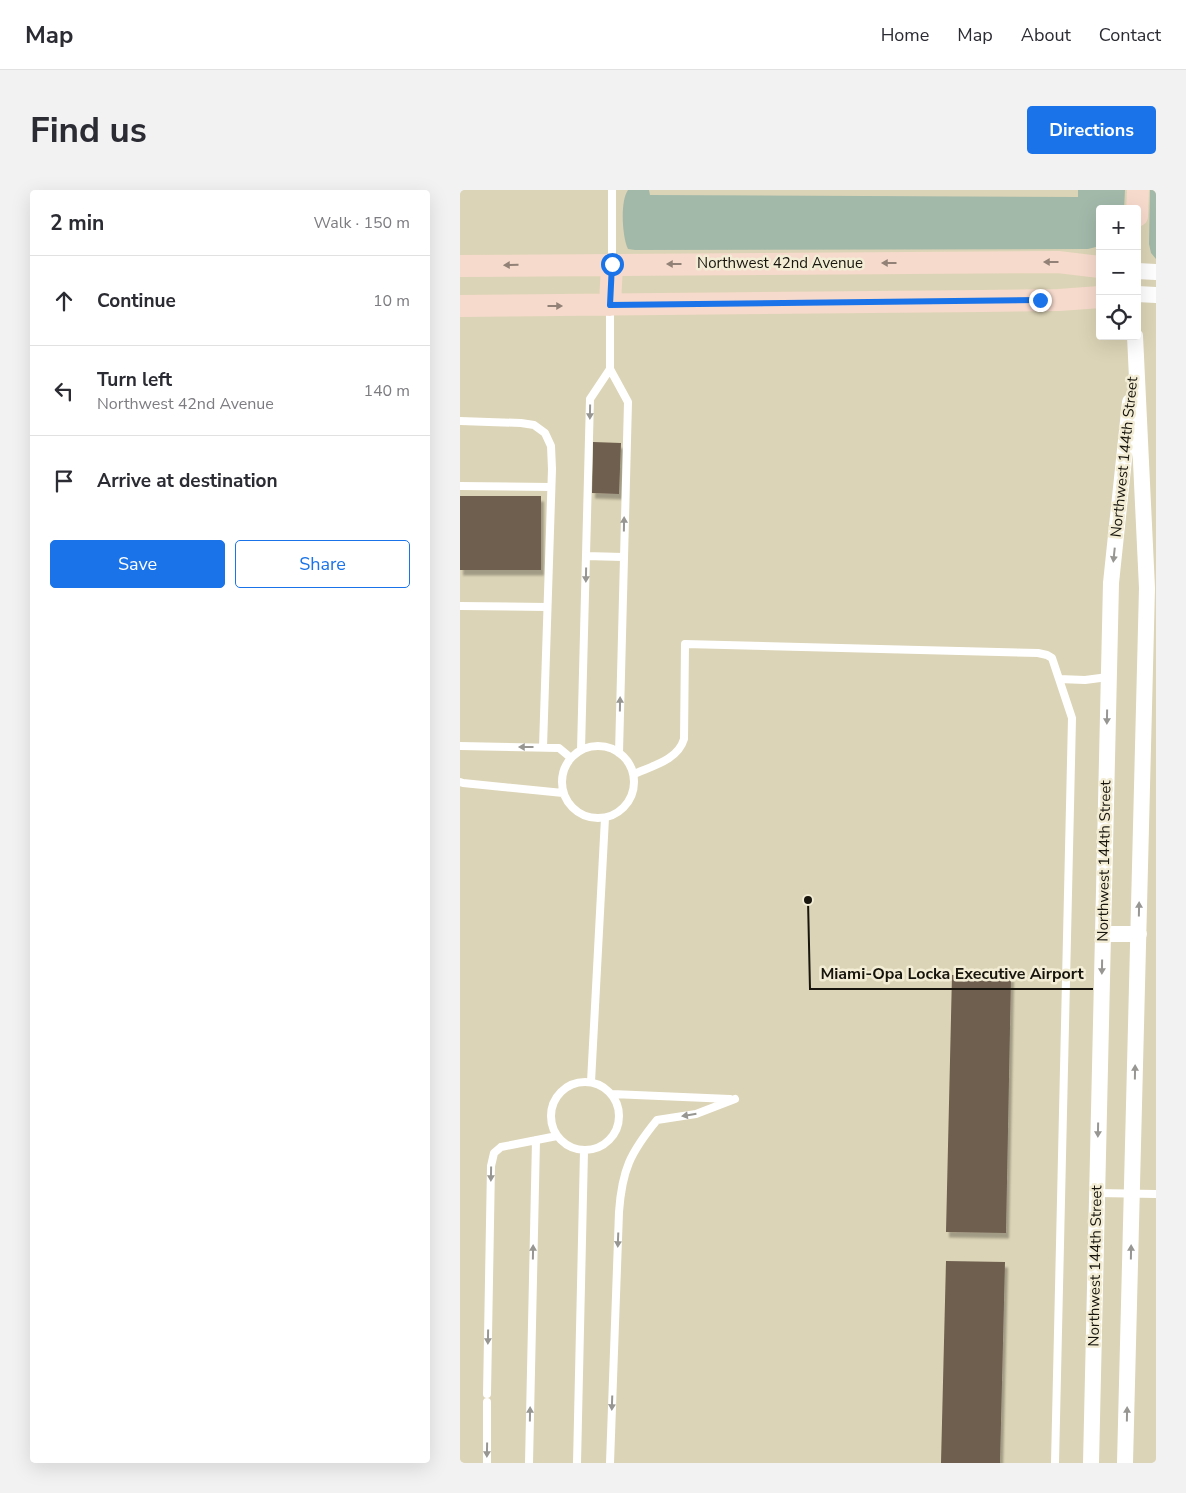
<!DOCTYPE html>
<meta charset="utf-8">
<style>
body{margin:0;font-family:"Nunito Sans",sans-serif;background:#f2f2f3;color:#2b2b33}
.controls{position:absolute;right:15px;top:15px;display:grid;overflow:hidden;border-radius:5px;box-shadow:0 5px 20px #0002}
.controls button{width:45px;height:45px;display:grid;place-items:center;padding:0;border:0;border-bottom:1px solid #e1e1e2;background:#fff;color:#2b2b33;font:25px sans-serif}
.stop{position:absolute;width:15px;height:15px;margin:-11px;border:4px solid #1a73e8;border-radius:50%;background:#fff}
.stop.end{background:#1a73e8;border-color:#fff;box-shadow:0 1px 5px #0008}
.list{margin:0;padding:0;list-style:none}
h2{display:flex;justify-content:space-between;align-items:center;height:65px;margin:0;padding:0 20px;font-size:21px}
h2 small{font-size:16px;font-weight:400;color:#7c7c81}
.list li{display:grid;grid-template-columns:32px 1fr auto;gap:15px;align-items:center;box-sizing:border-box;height:90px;padding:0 20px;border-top:1px solid #e1e1e2}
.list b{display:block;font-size:19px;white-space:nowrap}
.list p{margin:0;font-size:16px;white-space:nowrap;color:#7c7c81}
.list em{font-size:16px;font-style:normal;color:#7c7c81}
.actions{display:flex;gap:10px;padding:15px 20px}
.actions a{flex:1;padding:11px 0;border:1px solid #1a73e8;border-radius:5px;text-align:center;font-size:18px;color:#1a73e8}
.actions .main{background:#1a73e8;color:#fff}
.icon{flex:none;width:28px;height:28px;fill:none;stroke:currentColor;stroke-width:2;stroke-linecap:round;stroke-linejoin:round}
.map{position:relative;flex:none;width:696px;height:1273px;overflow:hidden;border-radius:5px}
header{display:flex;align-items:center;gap:30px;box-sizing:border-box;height:70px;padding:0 25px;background:#fff;border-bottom:1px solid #e1e1e2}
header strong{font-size:24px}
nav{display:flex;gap:28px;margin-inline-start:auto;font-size:18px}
.intro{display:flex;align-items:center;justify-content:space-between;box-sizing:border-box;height:120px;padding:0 30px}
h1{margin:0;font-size:35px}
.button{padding:12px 22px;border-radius:5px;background:#1a73e8;color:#fff;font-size:18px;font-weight:700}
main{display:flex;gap:30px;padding:0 30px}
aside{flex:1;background:#fff;border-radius:5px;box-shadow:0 5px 20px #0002}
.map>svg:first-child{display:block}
</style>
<header>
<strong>Map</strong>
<nav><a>Home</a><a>Map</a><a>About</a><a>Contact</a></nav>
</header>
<div class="intro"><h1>Find us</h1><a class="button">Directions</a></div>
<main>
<aside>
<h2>2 min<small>Walk · 150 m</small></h2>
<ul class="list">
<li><svg class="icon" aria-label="ahead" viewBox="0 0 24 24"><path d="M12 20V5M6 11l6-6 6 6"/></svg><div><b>Continue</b></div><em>10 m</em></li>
<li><svg class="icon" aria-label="left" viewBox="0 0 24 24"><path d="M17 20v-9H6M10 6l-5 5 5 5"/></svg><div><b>Turn left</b><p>Northwest 42nd Avenue</p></div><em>140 m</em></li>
<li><svg class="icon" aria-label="arrive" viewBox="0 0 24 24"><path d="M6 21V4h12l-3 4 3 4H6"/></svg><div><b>Arrive at destination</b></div></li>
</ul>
<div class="actions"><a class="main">Save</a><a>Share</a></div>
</aside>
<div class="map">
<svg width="696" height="1273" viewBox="0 0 696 1273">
<defs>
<filter id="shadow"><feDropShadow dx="3" dy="5.5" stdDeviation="1" flood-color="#0004"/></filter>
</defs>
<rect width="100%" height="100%" fill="#e5dfc9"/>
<path fill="#dcd4b6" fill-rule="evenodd" d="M0,0H696V1273H0ZM640,19H677V146H640Z"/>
<path fill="#a2b9aa" d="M168,0H189L190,5L618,7V0H665L664,19H640V56L628,59L175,60L168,59C162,47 160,11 168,0Z
M690,0H696V69L691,63L689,54Z"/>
<path fill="#6e5e4f" filter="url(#shadow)" d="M133,252L161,253L159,304L132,303Z
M0,306H81V380H0Z
M492,785L551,786L546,1043L486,1042Z
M486,1071L545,1072L540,1273H481Z"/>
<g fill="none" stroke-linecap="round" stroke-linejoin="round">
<path stroke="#fff" stroke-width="8" d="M152,72V0
M150,117V179L168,212L159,563
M0,231L61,233L74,235L85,243L91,256L92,279L83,557
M0,296L91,297
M126,366L163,367
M0,416L87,417
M102 592a36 36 0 1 1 72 0a36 36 0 1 1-72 0Z
M0,556L99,558L111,568
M121,560L130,209L150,179
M174,584C192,576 218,570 224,549L225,454L578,463L587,465L592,468L599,489L625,490L648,487
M0,592L3,593L103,603
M91 926a34 34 0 1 1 68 0a34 34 0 1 1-68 0Z
M131,892L145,628
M152,904L270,909
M637,1003L696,1004
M27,1204L31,976L34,963L41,957L97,946
M27,1273V1212
M69,1273L76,950
M117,1273L124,961
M150,1273L159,1022C162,980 170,963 197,930L236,924L275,909
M595,1273L612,528L599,489"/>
<path stroke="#fff" stroke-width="16" d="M677,81L696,82
M677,104L696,105
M643,744H679
M631,1273L651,393L670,212
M665,1273L687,398L675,146"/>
<path stroke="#f6dacc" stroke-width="22" d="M677,26L678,0
M0,76L598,72L640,77
M150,115L152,74
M0,116L522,111L599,110L640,107"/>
</g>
<defs><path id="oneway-solid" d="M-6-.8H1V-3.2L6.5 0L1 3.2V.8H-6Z" transform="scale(1.25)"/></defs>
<g fill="#928176">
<use href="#oneway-solid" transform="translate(591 72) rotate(-180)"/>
<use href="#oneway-solid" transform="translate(429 73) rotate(180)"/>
<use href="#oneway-solid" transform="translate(214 74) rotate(180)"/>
<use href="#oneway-solid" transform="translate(51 75) rotate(179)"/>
<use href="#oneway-solid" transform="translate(95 116)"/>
</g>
<g fill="#979692">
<use href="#oneway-solid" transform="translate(130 222) rotate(91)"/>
<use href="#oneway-solid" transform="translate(164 334) rotate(-89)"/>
<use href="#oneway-solid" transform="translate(654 365) rotate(96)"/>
<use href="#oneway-solid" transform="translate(126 385) rotate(91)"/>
<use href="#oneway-solid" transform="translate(160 514) rotate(-89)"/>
<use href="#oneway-solid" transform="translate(647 527) rotate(91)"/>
<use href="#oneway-solid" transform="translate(66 557) rotate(-180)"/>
<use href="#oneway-solid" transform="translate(679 719) rotate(-89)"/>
<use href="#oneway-solid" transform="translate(642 777) rotate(91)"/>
<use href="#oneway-solid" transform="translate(675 882) rotate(-89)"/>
<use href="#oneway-solid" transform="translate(229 925) rotate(171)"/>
<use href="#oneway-solid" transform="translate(638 940) rotate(91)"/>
<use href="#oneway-solid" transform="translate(31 984) rotate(91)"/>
<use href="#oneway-solid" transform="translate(158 1050) rotate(92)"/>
<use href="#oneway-solid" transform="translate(73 1062) rotate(-89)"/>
<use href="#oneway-solid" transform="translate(671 1062) rotate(-89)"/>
<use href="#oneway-solid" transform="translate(28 1147) rotate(91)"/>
<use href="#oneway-solid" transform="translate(152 1213) rotate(92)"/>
<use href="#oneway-solid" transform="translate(70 1224) rotate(-89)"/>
<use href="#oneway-solid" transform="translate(667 1224) rotate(-89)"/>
<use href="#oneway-solid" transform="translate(27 1260) rotate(91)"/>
</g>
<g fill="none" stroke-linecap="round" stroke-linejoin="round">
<path stroke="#1a73e8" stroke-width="6" d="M152,74L150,115L580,110"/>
</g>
<g text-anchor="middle" stroke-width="5" stroke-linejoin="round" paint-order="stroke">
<g font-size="15" fill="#17150d" stroke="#f3edd6">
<text x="320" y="78">Northwest 42nd Avenue</text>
<text transform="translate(664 267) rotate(-84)" y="5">Northwest 144th Street</text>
<text transform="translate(644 671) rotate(-89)" y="5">Northwest 144th Street</text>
<text transform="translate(635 1076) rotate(-89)" y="5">Northwest 144th Street</text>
</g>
</g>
<path fill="none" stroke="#17150d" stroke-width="2" d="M348 710L350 799H633"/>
<circle fill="#17150d" stroke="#f3edd6" stroke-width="2" cx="348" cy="710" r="5"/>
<g font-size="16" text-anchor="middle" font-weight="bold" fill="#17150d" stroke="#f3edd6" stroke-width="5" stroke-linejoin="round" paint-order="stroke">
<text x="492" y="789">Miami-Opa Locka Executive Airport</text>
</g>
</svg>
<div class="controls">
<button>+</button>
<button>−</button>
<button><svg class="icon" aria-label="locate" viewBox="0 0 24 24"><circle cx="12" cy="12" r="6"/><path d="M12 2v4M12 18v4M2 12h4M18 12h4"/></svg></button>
</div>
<div class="stop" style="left:152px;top:74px"></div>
<div class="stop end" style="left:580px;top:110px"></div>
</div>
</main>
